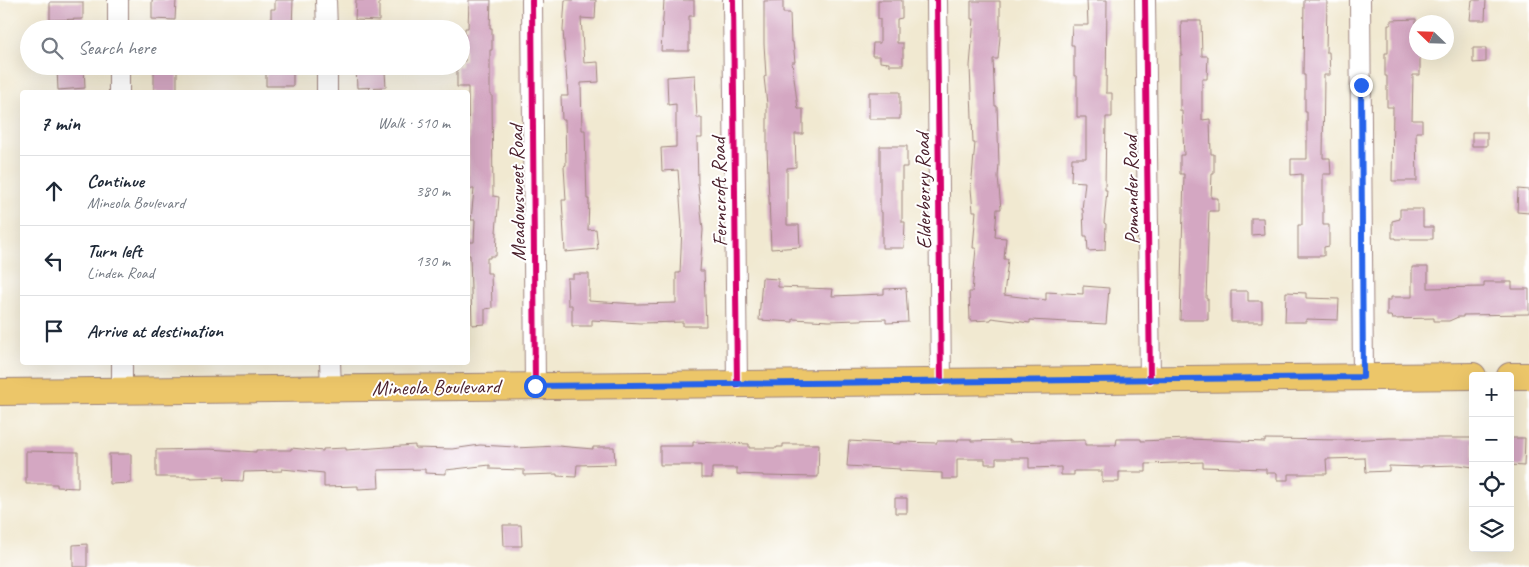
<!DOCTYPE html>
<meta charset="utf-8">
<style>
body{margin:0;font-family:Caveat,sans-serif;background:#f6f6f7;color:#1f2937}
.controls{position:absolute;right:15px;bottom:15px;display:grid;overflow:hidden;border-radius:5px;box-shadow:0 5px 20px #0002}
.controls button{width:45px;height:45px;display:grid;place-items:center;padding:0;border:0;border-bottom:1px solid #e0e1e3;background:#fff;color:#1f2937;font:25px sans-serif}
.compass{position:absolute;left:1409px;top:15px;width:45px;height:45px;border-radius:50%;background:#fff;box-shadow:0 5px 20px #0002;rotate:293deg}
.stop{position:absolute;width:15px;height:15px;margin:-11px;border:4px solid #2563eb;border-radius:50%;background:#fff}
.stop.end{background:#2563eb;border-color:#fff;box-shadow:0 1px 5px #0008}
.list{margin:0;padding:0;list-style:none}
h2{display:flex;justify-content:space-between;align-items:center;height:65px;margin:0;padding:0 20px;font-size:21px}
h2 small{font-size:16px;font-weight:400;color:#747a83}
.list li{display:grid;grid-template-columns:32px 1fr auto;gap:15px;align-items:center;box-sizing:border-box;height:70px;padding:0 20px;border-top:1px solid #e0e1e3}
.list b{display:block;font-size:19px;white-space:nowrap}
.list p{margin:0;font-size:16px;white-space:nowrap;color:#747a83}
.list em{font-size:16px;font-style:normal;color:#747a83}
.icon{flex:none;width:28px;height:28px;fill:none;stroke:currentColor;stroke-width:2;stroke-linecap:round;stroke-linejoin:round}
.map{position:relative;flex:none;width:1529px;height:567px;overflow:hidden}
.search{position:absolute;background:#fff;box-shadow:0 5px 20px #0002;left:20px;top:20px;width:450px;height:55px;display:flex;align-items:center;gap:12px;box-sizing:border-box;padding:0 18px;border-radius:28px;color:#747a83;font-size:19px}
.panel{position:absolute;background:#fff;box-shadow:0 5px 20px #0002;left:20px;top:90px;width:450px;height:275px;border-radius:5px}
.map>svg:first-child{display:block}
</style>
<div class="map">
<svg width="1529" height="567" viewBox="0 0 1529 567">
<rect width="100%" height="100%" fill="#fff"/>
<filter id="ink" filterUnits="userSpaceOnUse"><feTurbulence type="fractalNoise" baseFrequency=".02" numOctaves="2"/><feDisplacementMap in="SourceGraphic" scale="10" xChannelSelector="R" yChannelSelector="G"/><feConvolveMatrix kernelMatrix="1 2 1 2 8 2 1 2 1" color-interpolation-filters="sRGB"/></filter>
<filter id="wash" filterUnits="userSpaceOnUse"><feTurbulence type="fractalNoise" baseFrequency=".0096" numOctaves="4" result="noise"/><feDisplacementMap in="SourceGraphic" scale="20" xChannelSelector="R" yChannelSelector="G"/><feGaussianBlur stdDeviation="1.12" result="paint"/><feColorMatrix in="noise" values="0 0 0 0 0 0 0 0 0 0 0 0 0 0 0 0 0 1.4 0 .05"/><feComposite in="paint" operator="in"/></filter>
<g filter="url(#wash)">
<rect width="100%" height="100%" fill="#f1e9d1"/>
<g id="blocks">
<path fill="#d4a7c2" d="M152,0H176L175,20L152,19Z
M275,0H293L292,29H271V9H275Z
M356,0H379V21L355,20Z
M469,0H491L490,28H492V50H490V95H492L493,196L499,197L496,232H497L496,256H490V258H487V273H491L492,308L485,309V324L472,325L470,255H468V242H474L475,220H471L474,189H469L468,87H457V66H461V61H465V28H468Z
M565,0H596L595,19L581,18L584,63L598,62L599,82L581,83L582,130H585L587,199H589L588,230L596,229L598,249L565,252L562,200H566L564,166L566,165L565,120H562L561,96H568L563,30Z
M664,0H694V16H689V51H661Z
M783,0V13H790L791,42H793L795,62H792L798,109H803V134H795L796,167L787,168V225H799L800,247L771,249L767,149V104L764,77L766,76L764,44V1Z
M878,0H902V18L897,19V43H903V65H889V63L880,62V56H872L873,43H880V19H878Z
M1087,0H1107L1106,93H1112V117H1106L1105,190H1107L1104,223L1106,224L1105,250L1088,251L1087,236H1084L1083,210H1082L1085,182L1071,181L1072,158H1086V117H1077V76H1074V45H1071L1072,25H1088Z
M1304,0H1327L1326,52H1329L1330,75H1324L1323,158H1330L1331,174H1323V225H1329V246L1324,247V256H1298V225H1302V174L1291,175V159H1307V112H1305V75H1303Z
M1472,0H1486L1485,20H1470Z
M971,1H1000V37L998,59H993L995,106H997L999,164L998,177L1001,209H997L995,237L1006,238L1004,259H1008L1004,295L1046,300V292L1083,294V286L1109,288L1106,324L1030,320V323L991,318V320L970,321L969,292H972L976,248H973L976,211H973L971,189L975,143H973L970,66L974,19H971Z
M50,2H83V19L50,20Z
M1416,19V52H1420V75H1413L1412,120H1422V132H1416L1417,181H1392L1393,107H1387V76H1385V53H1388V25H1391V20Z
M1181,21H1201L1202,56H1208L1207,79H1202V120L1210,119L1211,154H1214V174H1212L1211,198H1218V211H1209L1206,299H1208V320H1180L1184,174H1180V155H1184L1182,111H1180V55H1182Z
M1473,48H1486V62L1473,63Z
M84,66L85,88L58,90L57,68Z
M266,66H293V86H266Z
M375,66L376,72H385L386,87L357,88L356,67Z
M154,67H177V92H154Z
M695,75L697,118H702V138H697L698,184L703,230L700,271H704L706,326H683V322L640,323L592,320V326H572V305H568L567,278H573V274H589V301L637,304L676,303V273H680L682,227L678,170L662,171L661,148L676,147V104L668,105L667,77Z
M869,92H900V119H869Z
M1472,132H1487V146H1472Z
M880,146H907V167H902V222H905L904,248H882V212H880Z
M1518,189L1529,190V213L1517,212Z
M1400,209H1423V227H1433V239H1396V238H1392V221L1400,219Z
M1251,218H1263L1264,234L1251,235Z
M1412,267H1428V288L1484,287V282H1512V289H1529V314L1463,315V317H1458L1449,321H1434V318L1392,319L1391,316H1387V300H1391V297H1412Z
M762,278L778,279V287L833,289L832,296L884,294V289L906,288L908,322L886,323V319L829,321L793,319V322L759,320Z
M1231,291H1248V301H1262V322H1231Z
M1286,292L1306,293V298L1339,299L1338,320L1306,319V322H1285Z
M1390,438H1473V467L1459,465L1422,466V467L1389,466V471L1366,472L1365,458L1326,459L1327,474H1288V480H1277V473H1266V469L1203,467V462L1146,464V472H1119V482H1102V471H1074V475H1061V467L1029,468V458H996V464H985V459H957V479H942V473L900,471V469L847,466L849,441L901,444V442L937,443V441H958V439H971V441L1009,440V442L1085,440V445H1116L1117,439H1141V441L1188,439L1265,442V439L1344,440Z
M1510,438H1525L1524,466L1510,465Z
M693,442L749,444V448H777V447H783V444H819L818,477L763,476V475L737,474V468H712V478H701V465H660V446H693Z
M415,445V448L452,449L480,445L515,447V448L558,446L593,449V447H614L615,464L577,465L576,477L557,476V474L524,475V470L490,469V465L446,470V474L425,473V469L378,470L379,488L358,489V486L324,487V473L282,469V471L244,472L243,481L223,480L224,477L190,478V477H156V450L209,449L256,452V450H291V448L323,451V449L346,448V450Z
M26,451L78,452V488L57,487V484H26Z
M109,454H131V483L110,484Z
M895,498H907V513H895Z
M503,525H521L522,546H504Z
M87,544V567H73V545Z"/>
</g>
</g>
<g filter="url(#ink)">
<use href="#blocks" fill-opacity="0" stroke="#9e847e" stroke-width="1"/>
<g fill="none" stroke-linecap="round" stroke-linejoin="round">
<g stroke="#9e847e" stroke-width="22">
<path id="minor" d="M118,0V29
M326,0L327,29
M532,0L535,386
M733,0L737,384
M937,0L941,382
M1145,0L1150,380
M1360,0L1363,377
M119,66V92
M327,66V92
M122,362V390
M330,362L331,388"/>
</g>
<g stroke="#9e847e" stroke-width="28">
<path id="major" d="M1510,376H1529
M0,392L1473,376"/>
</g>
<use href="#minor" stroke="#fff" stroke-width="20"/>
<use href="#major" stroke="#ecc669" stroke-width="26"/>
<g stroke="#fff" stroke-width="9">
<path id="cycleway" d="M532,0L535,386
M733,0L737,384
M937,0L941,382
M1145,0L1150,380"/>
</g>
<use href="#cycleway" stroke="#d6006c" stroke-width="6"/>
</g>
</g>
<g fill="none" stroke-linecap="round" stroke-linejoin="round" filter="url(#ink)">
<path stroke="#2563eb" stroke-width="6" d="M535,386L1363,377L1361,85"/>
</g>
<g text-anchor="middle" stroke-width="4" stroke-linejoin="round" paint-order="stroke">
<g font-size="21" fill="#4a1f2b" stroke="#fff">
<text transform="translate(1131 190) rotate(-91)" y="7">Pomander Road</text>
<text transform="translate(923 191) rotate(-91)" y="7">Elderberry Road</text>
<text transform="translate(719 192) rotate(-91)" y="7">Ferncroft Road</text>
<text transform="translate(517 193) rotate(-91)" y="7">Meadowsweet Road</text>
<text transform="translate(436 387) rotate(-1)" y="7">Mineola Boulevard</text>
</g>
</g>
</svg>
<div class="controls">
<button>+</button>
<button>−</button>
<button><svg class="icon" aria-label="locate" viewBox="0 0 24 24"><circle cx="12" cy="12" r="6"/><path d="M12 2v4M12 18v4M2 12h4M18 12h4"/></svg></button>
<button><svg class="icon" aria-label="layers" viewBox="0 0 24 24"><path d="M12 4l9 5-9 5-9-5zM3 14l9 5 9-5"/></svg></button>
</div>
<svg class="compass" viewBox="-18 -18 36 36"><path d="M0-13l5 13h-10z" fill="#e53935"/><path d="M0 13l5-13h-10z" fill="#747a83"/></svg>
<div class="stop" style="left:535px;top:386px"></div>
<div class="stop end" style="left:1361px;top:85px"></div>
<div class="search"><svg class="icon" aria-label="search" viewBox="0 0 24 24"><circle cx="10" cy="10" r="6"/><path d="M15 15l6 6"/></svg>Search here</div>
<section class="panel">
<h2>7 min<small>Walk · 510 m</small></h2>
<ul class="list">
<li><svg class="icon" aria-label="ahead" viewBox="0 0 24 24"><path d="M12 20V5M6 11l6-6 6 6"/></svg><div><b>Continue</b><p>Mineola Boulevard</p></div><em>380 m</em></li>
<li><svg class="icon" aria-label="left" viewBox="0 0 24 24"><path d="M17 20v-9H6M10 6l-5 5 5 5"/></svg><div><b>Turn left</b><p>Linden Road</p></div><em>130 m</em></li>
<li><svg class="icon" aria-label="arrive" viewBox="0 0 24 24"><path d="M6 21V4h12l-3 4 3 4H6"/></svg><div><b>Arrive at destination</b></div></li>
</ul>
</section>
</div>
